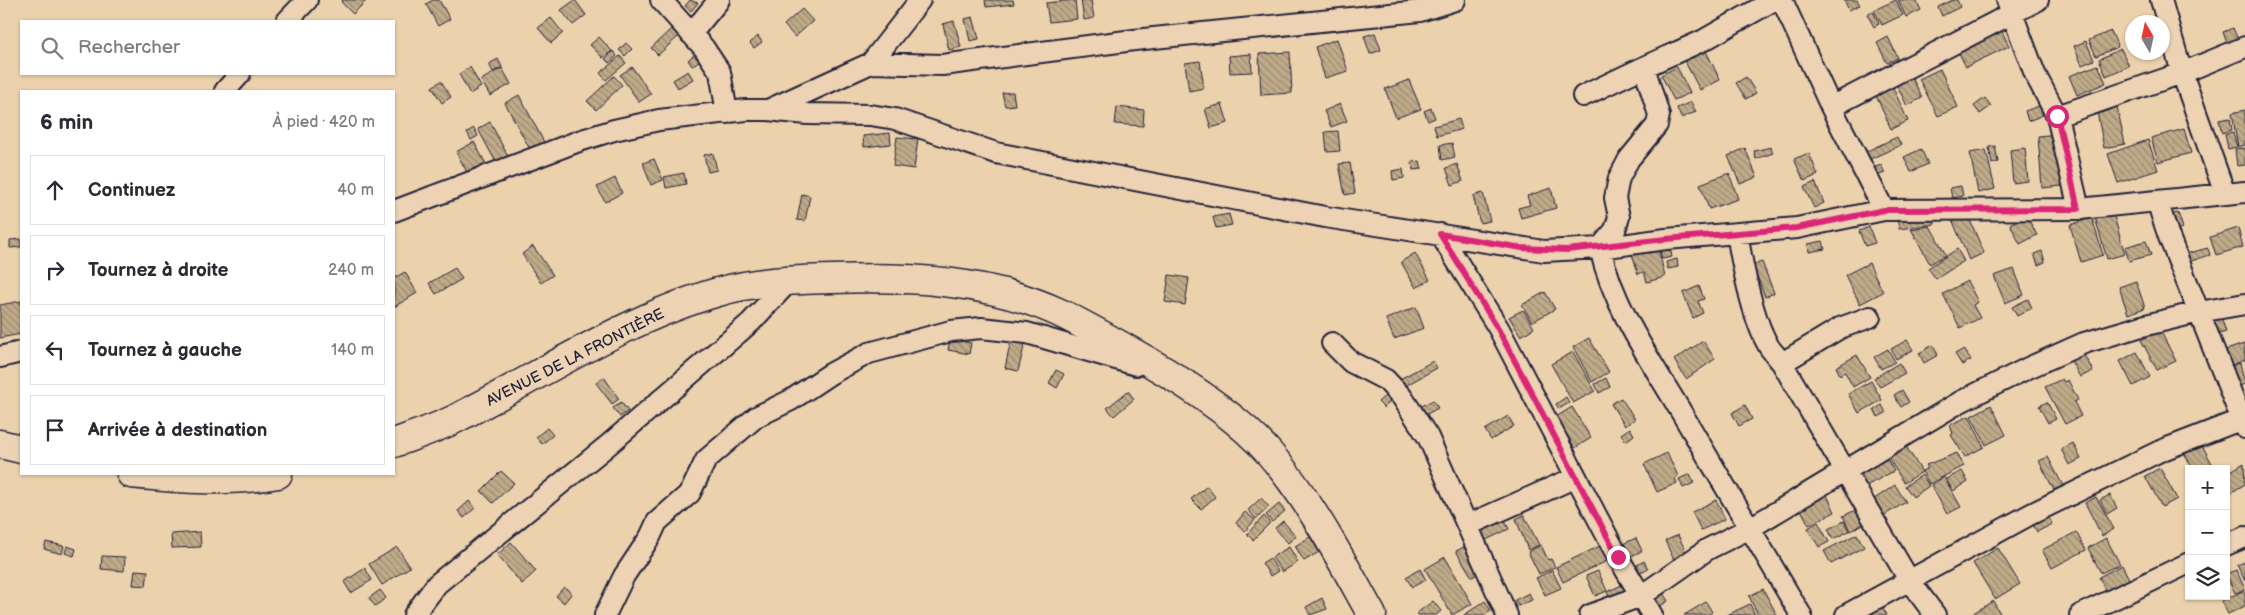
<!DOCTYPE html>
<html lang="fr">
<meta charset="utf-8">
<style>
body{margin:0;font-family:"Balsamiq Sans",sans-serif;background:#f7f7f7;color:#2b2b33}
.controls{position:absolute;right:15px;bottom:15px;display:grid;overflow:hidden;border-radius:0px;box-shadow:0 1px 4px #0004}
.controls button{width:45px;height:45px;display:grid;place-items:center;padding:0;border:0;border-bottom:1px solid #e1e1e2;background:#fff;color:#2b2b33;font:25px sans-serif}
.compass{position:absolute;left:2125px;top:15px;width:45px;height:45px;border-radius:50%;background:#fff;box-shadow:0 1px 4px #0004;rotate:351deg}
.stop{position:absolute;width:15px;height:15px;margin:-11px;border:4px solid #db2777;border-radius:50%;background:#fff}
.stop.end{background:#db2777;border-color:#fff;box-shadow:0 1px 5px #0008}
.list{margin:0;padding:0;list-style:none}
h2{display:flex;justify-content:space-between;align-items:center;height:65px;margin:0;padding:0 20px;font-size:21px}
h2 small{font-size:16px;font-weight:400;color:#7c7c81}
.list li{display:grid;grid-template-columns:32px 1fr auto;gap:15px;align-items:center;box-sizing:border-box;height:70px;margin:0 10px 10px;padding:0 10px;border:1px solid #e1e1e2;border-radius:0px}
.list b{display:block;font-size:19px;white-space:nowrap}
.list em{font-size:16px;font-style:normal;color:#7c7c81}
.icon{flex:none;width:28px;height:28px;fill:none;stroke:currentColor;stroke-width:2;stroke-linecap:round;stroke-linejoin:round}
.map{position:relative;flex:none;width:2245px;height:615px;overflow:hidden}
.search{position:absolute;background:#fff;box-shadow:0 1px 4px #0004;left:20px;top:20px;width:375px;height:55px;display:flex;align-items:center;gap:12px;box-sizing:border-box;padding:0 18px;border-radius:0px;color:#7c7c81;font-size:19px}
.panel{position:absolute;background:#fff;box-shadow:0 1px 4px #0004;left:20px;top:90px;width:375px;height:385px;border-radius:0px}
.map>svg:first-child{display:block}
</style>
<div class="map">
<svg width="2245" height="615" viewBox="0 0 2245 615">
<defs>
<pattern id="building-back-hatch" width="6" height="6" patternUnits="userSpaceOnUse" patternTransform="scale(1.25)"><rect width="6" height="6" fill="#c0ab89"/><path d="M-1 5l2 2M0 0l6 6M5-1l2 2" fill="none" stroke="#9c8b71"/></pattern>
</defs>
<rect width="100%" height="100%" fill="#ecd1ad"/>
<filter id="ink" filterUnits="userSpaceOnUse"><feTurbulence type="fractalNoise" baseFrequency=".02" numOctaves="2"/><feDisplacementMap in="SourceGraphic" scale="10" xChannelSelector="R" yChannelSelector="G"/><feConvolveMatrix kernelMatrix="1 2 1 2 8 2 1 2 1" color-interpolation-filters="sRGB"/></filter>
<g filter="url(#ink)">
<path fill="url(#building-back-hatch)" stroke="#22223b" d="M343,0H367L353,14L341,2Z
M433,0H439L450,19L438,26L426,4Z
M575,0L586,15L573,25L561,10Z
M690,0L698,3L691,11L685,6Z
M985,0H1013L1014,4L986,7Z
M1075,0L1077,19L1049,22L1046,3Z
M1081,0H1091L1094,18L1084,20Z
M1844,0H1857L1860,5L1849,10Z
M1896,0L1903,15L1882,25L1874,10Z
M1898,0H1916L1921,10L1906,17Z
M1953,0H1957L1960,7L1942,16L1938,7Z
M802,9L813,21L795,37L784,25Z
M1873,11L1879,24L1874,27L1867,14Z
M973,17L979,39L970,41L965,19Z
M551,18L563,33L551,43L538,28Z
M954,21L961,47L949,50L943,24Z
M1998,23L2009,46L1966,67L1955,45Z
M672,28L679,36L658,55L651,48Z
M2233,28L2239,42L2228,46L2223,32Z
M2111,31L2118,47L2096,56L2089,40Z
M1375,33L1381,50L1370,54L1364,36Z
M758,36L762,42L754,48L750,43Z
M599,37L612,51L603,58L590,45Z
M1888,37L1898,58L1887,63L1877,43Z
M1337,39L1348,71L1325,78L1315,47Z
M2086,41L2094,60L2082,65L2074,46Z
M626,43L632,49L625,56L619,50Z
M1705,49L1720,80L1700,90L1684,60Z
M2121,49L2129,66L2106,76L2099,59Z
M613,51L617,56L609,63L605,59Z
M1290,52L1292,93L1261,95L1259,54Z
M695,54L700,60L692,66L688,60Z
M1251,54L1252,72L1230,73L1229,56Z
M620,56L626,63L606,80L600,73Z
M498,59L502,67L493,72L489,64Z
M1200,61L1204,88L1189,91L1185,63Z
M2098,65L2106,83L2077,95L2069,76Z
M470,67L481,87L470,94L459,74Z
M632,67L651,94L639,102L620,75Z
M1677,67L1690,93L1674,100L1661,75Z
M502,68L511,84L490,96L481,80Z
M1908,69L1922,98L1907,106L1893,77Z
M1940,69L1958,107L1938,116L1919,79Z
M688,71L693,79L678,88L673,80Z
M614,76L622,85L596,110L587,101Z
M1746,77L1756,93L1746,99L1736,83Z
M1409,80L1421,109L1396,118L1385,89Z
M441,81L451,97L442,103L432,87Z
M1890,81L1908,121L1891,129L1873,89Z
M1013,92L1015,105L1005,106L1002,93Z
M519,95L546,146L532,153L505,103Z
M1985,98L1991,106L1980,114L1974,106Z
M1691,102L1696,112L1681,118L1677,108Z
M2116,102L2125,144L2104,148L2096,106Z
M1222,104L1228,123L1211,128L1205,109Z
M1340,104L1347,121L1331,127L1324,111Z
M2039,106L2043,115L2028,121L2025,111Z
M1117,107L1144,110L1143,126L1115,124Z
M1431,108L1435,118L1428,121L1424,111Z
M2245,110V145L2238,147L2232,113Z
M2230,118L2232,130L2222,133L2219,120Z
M1459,119L1462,129L1437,136L1434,126Z
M490,122L510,160L498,166L478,129Z
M474,128L478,136L471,140L467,132Z
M2184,129L2191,153L2158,162L2151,138Z
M1338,131L1340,151L1327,152L1325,132Z
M2233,132L2237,147L2228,149L2225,134Z
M890,133L891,144L864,147L863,136Z
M2058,134L2062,186L2042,188L2038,136Z
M897,137L918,139L914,169L893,166Z
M1897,137L1901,145L1868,160L1865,152Z
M2148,140L2158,170L2118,183L2108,154Z
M474,142L486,164L468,174L456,152Z
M1452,143L1455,157L1442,160L1440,145Z
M1995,146L1998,162L1992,164L1989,147Z
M1771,147L1773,153L1756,159L1754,151Z
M1745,148L1757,177L1740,184L1728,156Z
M2025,148L2028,181L2013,183L2010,150Z
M2245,148V165L2237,166L2235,149Z
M1921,149L1928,164L1911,172L1904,157Z
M1986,150L1995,189L1978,193L1970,153Z
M713,153L717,170L708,172L704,155Z
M1809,153L1818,175L1804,181L1794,159Z
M654,159L663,180L651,185L643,163Z
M1420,161L1422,169L1413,170L1412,162Z
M1350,163L1355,193L1345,195L1339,164Z
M1457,164L1463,181L1452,185L1446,168Z
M1881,165L1885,173L1873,177L1870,169Z
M1403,169L1404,178L1393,180L1392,171Z
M684,173L686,184L666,188L664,177Z
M1729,173L1738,199L1709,209L1700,184Z
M615,178L622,193L605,202L597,187Z
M1815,182L1824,203L1814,208L1804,187Z
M1961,186L1963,196L1952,198L1950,188Z
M1551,188L1556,208L1521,218L1518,208L1530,205L1527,196Z
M1483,193L1490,221L1480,223L1473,196Z
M802,194L810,196L805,221L797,220Z
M1966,211L1984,253L1969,260L1949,212Z
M2113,213L2125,254L2107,259L2095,218Z
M2178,213L2183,228L2173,231L2169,215Z
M1229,214L1232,225L1216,228L1213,217Z
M1934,214L1935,224L1899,229L1897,218Z
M2026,215L2037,235L2020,244L2010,224Z
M2092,218L2103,255L2081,262L2070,225Z
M1930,226L1946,255L1930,264L1911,229Z
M1869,227L1875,243L1865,246L1859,231Z
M2238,228L2243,247L2216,255L2210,237Z
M21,239V247L10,248V240Z
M1823,241L1825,249L1809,252L1808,244Z
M2146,241L2151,255L2129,261L2125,247Z
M533,246L553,275L541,283L522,254Z
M1658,247L1665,277L1647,282L1644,272L1638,274L1632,254Z
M1670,248L1672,257L1662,259L1660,250Z
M2208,248L2210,255L2188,262L2185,254Z
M1957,249L1964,261L1936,279L1928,268Z
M2042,251L2045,262L2038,265L2034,254Z
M1415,253L1430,280L1416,288L1401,262Z
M1677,259L1678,267L1668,269L1666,262Z
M1762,262L1774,293L1765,297L1753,265Z
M1869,263L1883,292L1860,304L1845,275Z
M455,268L462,279L436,294L429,283Z
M2014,269L2024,295L2005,303L1994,276Z
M405,272L417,293L394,307V278Z
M1169,275L1189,278L1185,305L1165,302Z
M1967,281L1978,302L1973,305L1980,318L1960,328L1943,294Z
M2136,281L2145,308L2128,314L2119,287Z
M1699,286L1704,299L1698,301L1703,313L1693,318L1683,293Z
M1545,292L1555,309L1532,322L1522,305Z
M2028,299L2032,308L2017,316L2012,307Z
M21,301V334L0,338V305Z
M1416,307L1424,328L1394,339L1386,319Z
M1523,310L1534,328L1521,336L1509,317Z
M2219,311L2226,332L2216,335L2208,315Z
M2160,330L2176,361L2157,370L2141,340Z
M1589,338L1609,372L1592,382L1573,347Z
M950,339L971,343L969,354L948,350Z
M1011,340L1025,343L1018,371L1005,368Z
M1907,340L1913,350L1896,359L1891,349Z
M1703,341L1715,359L1686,379L1674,360Z
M2244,344L2245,360L2229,366L2223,351Z
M1933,345L1938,355L1924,363L1919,353Z
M1888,349L1895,362L1881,369L1874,357Z
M1964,349L1971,360L1962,365L1955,354Z
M1573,352L1595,391L1573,403L1551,364Z
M2137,352L2150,377L2133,386L2120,361Z
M2083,353L2093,371L2080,377L2070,359Z
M1857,355L1870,377L1853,387L1845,372L1840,375L1836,367Z
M1433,361L1437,368L1403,387L1398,380Z
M1899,363L1905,373L1880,387L1874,378Z
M2240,363L2245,384L2237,387L2229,367Z
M1056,370L1064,374L1057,388L1049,383Z
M604,377L619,399L612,404L596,383Z
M1606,378L1610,387L1599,393L1595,384Z
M2062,379L2064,382L2068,380L2078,400L2074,402L2081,416L2065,424L2045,387Z
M1871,381L1882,400L1859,413L1848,394Z
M1902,390L1909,402L1901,407L1894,395Z
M1128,391L1134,399L1114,416L1107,408Z
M1386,395L1391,400L1384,408L1378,402Z
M1566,397L1569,403L1559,409L1556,404Z
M1621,398L1635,419L1625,426L1611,404Z
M1433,400L1438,408L1425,415L1420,407Z
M621,402L628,411L620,417L613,408Z
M2047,402L2056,419L2048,423L2039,406Z
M1745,405L1752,419L1739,426L1732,413Z
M1882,405L1886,413L1878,417L1874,410Z
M1991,405L2006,435L1986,445L1971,416Z
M1572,407L1591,438L1575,448L1556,417Z
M1508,416L1514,426L1491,440L1485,430Z
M1969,416L1984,447L1965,457L1951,435L1953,434L1950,425Z
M547,428L553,435L542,444L536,437Z
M1630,428L1634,435L1626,441L1621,434Z
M2198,438L2215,469H2193L2181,447Z
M1902,440L1922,472L1904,483L1884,451Z
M2073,443L2081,459L2069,465L2061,449Z
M1883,452L1894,471L1864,487L1854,468Z
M1667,453L1678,476L1675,478L1677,483L1657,492L1644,464Z
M1957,453L1964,466L1929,484L1922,471L1928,468L1926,465Z
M2048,457L2063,486L2054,490L2039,461Z
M2244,463L2245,484L2226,496V474Z
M2160,468L2177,499L2162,507L2145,476Z
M501,471L514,483L493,503L481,491Z
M1962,471L1968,482L1953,491L1946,479Z
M1690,474L1694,483L1683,488L1679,479Z
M1922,475L1929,486L1913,497L1905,486Z
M1944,477L1961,507L1947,514L1931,485Z
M1895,485L1906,502L1883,516L1873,500Z
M1207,486L1215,497L1201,509L1191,499Z
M1825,491L1835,512L1809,525L1798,504Z
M2110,495L2117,508L2107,514L2100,500Z
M2096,497L2114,529L2102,536L2085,503Z
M1261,498L1269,507L1256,519L1248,510Z
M1716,500L1725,519L1701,530L1692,512Z
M469,501L475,508L464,518L458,511Z
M1279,504L1285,511L1272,522L1266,515Z
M1860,508L1867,522L1850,531L1843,516Z
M2046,511L2052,524L2037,532L2030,519Z
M1245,512L1255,520L1245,531L1236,523Z
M1524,515L1539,545L1528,550L1516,519Z
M1264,516L1270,523L1253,540L1247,534Z
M1283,521L1296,536L1288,543L1275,528Z
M1505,521L1509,529L1484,541L1479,532Z
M1844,521L1849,531L1833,539L1828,529Z
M1818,522L1829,542L1819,547L1808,528Z
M200,532L201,547L172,548L171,534Z
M2076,532L2086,550L2052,568L2042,550Z
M1857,534L1864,547L1831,564L1824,551Z
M1678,535L1687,554L1674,560L1665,541Z
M1310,537L1319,552L1304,561L1295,546Z
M1636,538L1642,551L1629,557L1623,544Z
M2106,538L2120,564L2101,573L2088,548Z
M46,542L64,546L62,554L44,549Z
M511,542L536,571L522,584L497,555Z
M1541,545L1548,560L1551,559L1555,567L1539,574L1528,552Z
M67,546L76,549L74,556L65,553Z
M1600,546L1607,561L1563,582L1556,567Z
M397,547L410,567L382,585L369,564Z
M1289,547L1298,562L1282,572L1272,557Z
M1464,547L1480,573L1472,577L1456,551Z
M1998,548L2020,584L1995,599L1973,563Z
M102,556L125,557L124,571L101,569Z
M1445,557L1472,604L1452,615L1425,569Z
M1270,558L1278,571L1270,576L1262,563Z
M1644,561L1648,569L1640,572L1637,565Z
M2245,562V581L2237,565Z
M2122,565L2130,581L2107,593L2099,577Z
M365,568L372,580L351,593L344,582Z
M1420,569L1426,580L1412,587L1406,577Z
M135,570L148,571L146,586L133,585Z
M1552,570L1561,588L1545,595L1536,578Z
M2236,570L2245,589L2235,593L2226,574Z
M1598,571L1607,591L1595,596L1586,576Z
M1624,584L1628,592L1611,601L1607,592Z
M564,587L572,593L564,603L556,596Z
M1763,589L1777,615H1758L1749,596Z
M380,590L386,598L375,606L369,598Z
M1661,590L1668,601L1659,607L1652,596Z
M2245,590V606L2228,614L2221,601Z
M1529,593L1532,600L1518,606L1515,600Z
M1322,598L1327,609L1310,615L1306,607Z
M1433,601L1441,611L1436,615H1418L1417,613Z
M1485,601L1491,611L1485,615H1464Z
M1993,601L2001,615H1970Z
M1706,602L1712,612L1708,615H1684Z
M1880,603L1887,615H1863Z
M1750,604L1755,615H1727Z"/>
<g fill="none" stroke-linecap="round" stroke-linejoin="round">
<g stroke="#22223b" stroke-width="24">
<path id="street" d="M661,0L704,48L720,72L727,113
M1782,0L1831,107L1884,210
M2007,0L2035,74L2057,116L2079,209
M2161,0L2182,73L2225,194
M287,21L307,0
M691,34L719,0
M871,63L920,0
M1644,67L1704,40L1774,0
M225,91L240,74
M1583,96L1644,67L1659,115L1657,125L1629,159L1619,178L1615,198L1619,217L1615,230L1600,248C1613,305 1647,355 1677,405C1718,475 1760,545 1801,615
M1831,107L2038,0
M768,110L807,114L870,115L895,119L996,153L1325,217L1544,251L1600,248L1666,239L1797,228L1884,210L2079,209L2245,192
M2057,116L2182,73L2245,47
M2157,201L2169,237L2245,428
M394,211L579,141L614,130L659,120L746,110H768L871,63L942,65L1134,40L1420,11L1455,0
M1737,233C1742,263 1753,319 1768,345C1771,351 1778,357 1782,363L1909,580L1935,615
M1440,234L1499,329L1618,557L1652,615
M1332,343L1351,362L1386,380L1402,397L1428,437L1507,615
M0,357L21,352
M1782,363L1840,328L1870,317
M1468,525L1576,477
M2226,545L2245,537
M414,615L437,584L607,446L751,322L790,280
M605,615L624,576L650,537L657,522L690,493L706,460L756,417L791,400L830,374L869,353L951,331L981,328L1027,333L1136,365
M1590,615L1641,596L1708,549L1750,528L1960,402L2028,368L2084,343L2142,326L2199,312L2245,304
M1846,615L2031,514L2160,451L2245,418
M2080,615L2189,563"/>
</g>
<g stroke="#22223b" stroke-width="31">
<path id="secondary" d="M394,443C413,436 434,429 453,420C540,376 624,319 718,292C755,281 795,280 833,279C909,276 989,280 1060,313C1089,327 1118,344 1146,360C1187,384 1239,418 1270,454C1312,503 1341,560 1372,615
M0,444L21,449
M131,474C181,479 228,483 278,474"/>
</g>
<use href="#street" stroke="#edd3b4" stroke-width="20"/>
<use href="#secondary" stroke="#edd3b4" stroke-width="28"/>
</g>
</g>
<g fill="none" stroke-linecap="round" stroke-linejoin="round" filter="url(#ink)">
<path stroke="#db2777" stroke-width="6" d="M1618,557L1498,329L1440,234L1522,248L1567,250L1666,239L1797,228L1884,210L2078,209L2057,116"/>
</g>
<g text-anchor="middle" stroke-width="4" stroke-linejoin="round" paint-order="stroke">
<g font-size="15" fill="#22223b" stroke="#edd3b4">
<text transform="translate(575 357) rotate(-27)" y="5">AVENUE DE LA FRONTIÈRE</text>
</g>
</g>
</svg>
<div class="controls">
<button>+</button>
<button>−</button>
<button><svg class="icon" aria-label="layers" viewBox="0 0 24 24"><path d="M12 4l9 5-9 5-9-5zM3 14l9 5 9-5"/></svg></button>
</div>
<svg class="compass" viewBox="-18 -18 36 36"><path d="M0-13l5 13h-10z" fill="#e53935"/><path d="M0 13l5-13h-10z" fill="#7c7c81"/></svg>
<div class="stop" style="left:2057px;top:116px"></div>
<div class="stop end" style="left:1618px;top:557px"></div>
<div class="search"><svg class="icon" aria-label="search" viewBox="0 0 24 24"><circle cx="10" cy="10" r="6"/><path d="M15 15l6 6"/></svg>Rechercher</div>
<section class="panel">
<h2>6 min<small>À pied · 420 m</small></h2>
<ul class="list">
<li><svg class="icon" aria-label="ahead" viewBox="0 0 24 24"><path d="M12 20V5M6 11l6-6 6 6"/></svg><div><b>Continuez</b></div><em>40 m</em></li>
<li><svg class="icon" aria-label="right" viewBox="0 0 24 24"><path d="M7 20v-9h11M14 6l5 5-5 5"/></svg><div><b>Tournez à droite</b></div><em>240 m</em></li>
<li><svg class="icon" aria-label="left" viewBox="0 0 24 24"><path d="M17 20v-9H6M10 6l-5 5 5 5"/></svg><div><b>Tournez à gauche</b></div><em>140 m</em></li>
<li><svg class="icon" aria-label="arrive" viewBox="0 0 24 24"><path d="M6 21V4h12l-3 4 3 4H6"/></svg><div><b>Arrivée à destination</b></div></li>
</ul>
</section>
</div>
